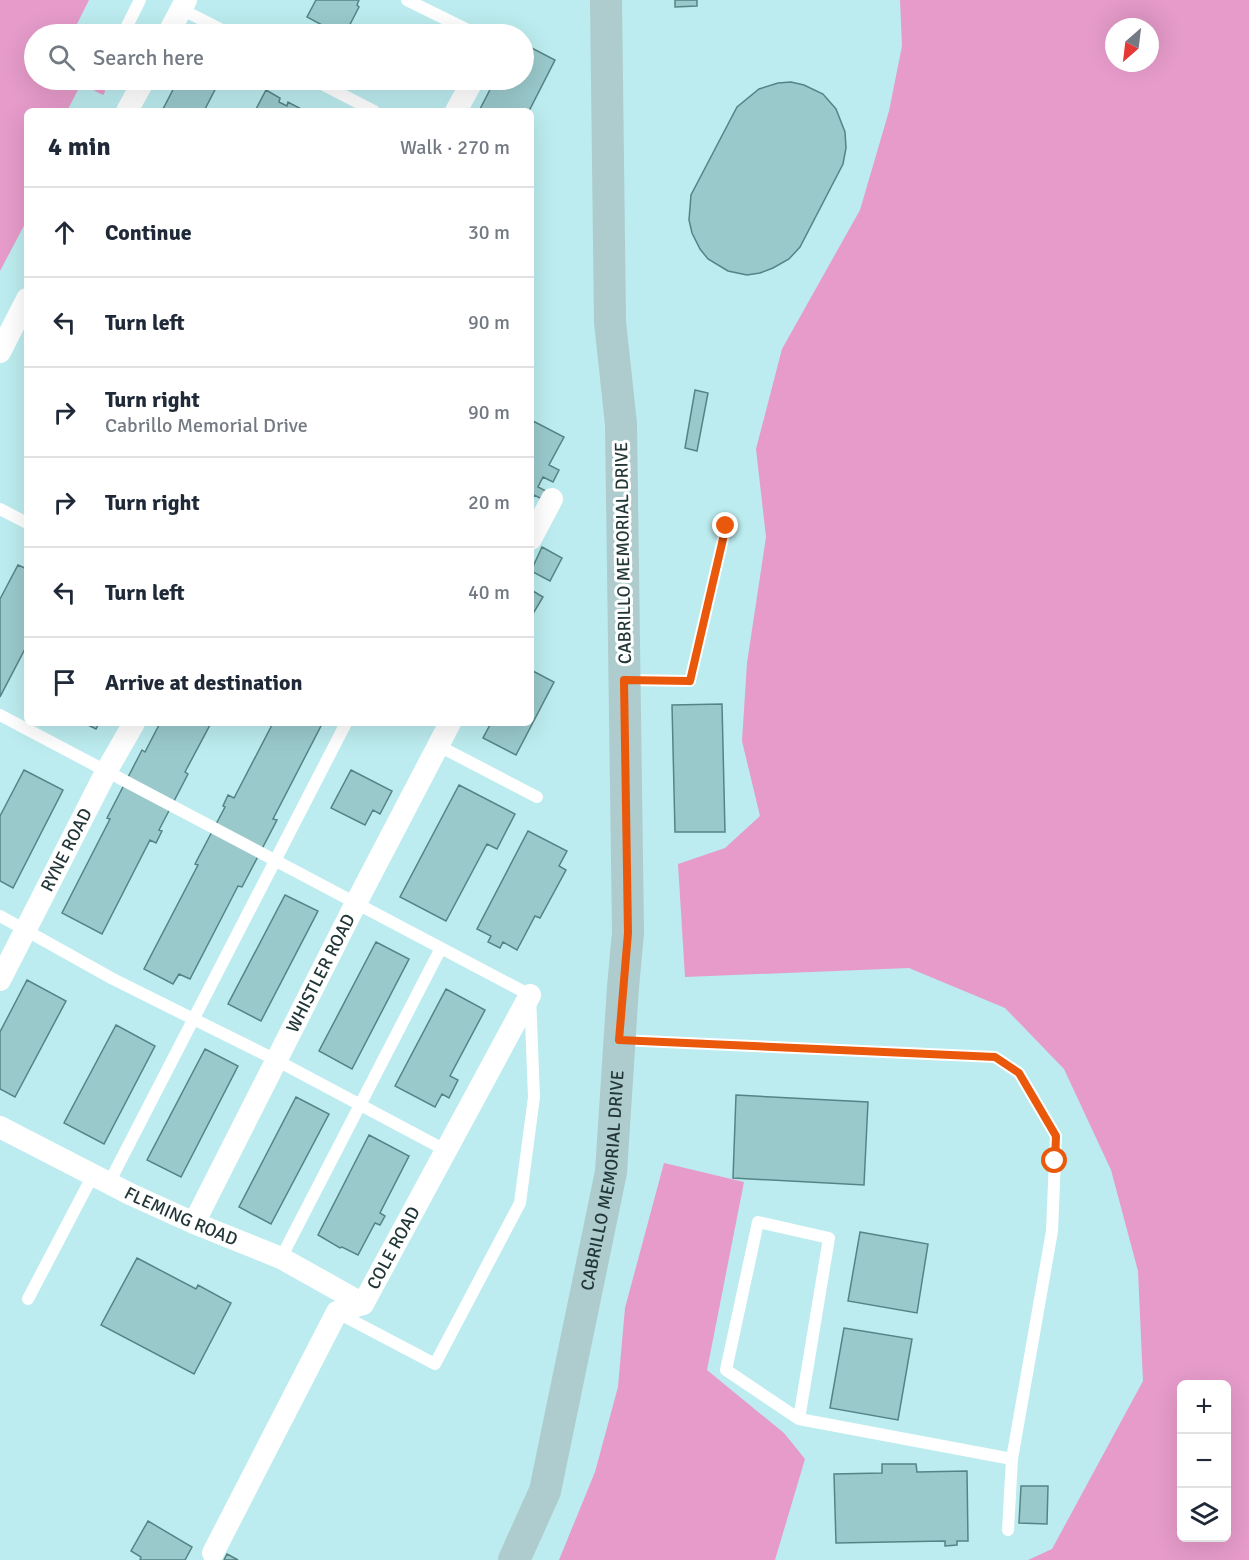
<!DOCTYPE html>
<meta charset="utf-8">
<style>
body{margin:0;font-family:Signika,sans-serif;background:#f2f2f3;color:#1f2937}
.controls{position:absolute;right:18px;bottom:18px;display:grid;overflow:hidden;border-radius:9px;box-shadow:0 6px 24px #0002}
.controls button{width:54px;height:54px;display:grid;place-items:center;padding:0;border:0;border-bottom:2px solid #e0e1e3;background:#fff;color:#1f2937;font:30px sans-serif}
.compass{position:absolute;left:1105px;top:18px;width:54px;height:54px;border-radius:50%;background:#fff;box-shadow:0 6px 24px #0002;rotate:208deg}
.stop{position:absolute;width:18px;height:18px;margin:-14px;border:4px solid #ea580c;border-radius:50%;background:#fff}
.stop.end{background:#ea580c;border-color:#fff;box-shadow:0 2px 6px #0008}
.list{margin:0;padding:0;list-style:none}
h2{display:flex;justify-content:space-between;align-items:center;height:78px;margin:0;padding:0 24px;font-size:26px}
h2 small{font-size:20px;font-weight:400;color:#747a83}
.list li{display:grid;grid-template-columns:39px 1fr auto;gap:18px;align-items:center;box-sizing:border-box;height:90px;padding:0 24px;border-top:2px solid #e0e1e3}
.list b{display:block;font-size:22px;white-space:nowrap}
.list p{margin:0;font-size:20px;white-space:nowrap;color:#747a83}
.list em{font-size:20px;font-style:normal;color:#747a83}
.icon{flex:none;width:33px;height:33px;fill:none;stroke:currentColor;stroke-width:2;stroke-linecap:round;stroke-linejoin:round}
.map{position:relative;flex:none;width:1249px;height:1560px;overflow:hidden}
.search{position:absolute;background:#fff;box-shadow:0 6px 24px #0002;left:24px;top:24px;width:510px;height:66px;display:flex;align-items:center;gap:15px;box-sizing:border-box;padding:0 21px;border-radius:33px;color:#747a83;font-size:22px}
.panel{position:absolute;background:#fff;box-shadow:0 6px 24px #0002;left:24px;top:108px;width:510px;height:618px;border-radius:9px}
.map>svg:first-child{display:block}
</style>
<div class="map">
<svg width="1249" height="1560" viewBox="0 0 1249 1560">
<rect width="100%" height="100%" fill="#bcecef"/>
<path fill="#e69bca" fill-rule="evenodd" d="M0,0H89L72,34H34V80H98L104,84L105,92L103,95L81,84L67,111H27V220L0,271Z
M900,0H1249V1560H1028L1052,1549L1143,1381L1138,1271L1111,1170L1064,1069L1005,1008L909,968L685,977L678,864L725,848L760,816L742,741L747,663L766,537L756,449L782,349L860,210L889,111L902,46ZM1114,27H1150V63H1114ZM1182,1384H1226V1538H1182Z
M664,1163L744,1182L707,1370L784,1433L805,1459L775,1560H559L595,1472L618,1387L625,1308Z"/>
<path fill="#9ac9cc" stroke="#568486" stroke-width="1.5" d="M316,0H359L357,5L359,7L345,34H335L323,28L324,26L307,17Z
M675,0H697V6L675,7Z
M524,44L555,60L529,111H479L495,80H524Z
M178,80H220L204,111H162Z
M791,82L804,85L823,94L836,109L845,132L846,148L843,164L800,247L789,259L773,268L760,273L747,275L728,271L708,259L700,249L692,233L689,220L691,195L737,107L759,89L778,83Z
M266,90L280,98L279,102L287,106L288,102L305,111H255Z
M695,390L708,393L697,451L685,448Z
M533,421L564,437L549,465L559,470L553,482L543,477L538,487L546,491L542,499L534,495L531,501V424Z
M542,547L562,558L550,581L531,571Z
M18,565L27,569V645L0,697V599Z
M533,591L543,597L531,617V596Z
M531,670L554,682L516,755L483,738L491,723H531Z
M722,704L725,832H675L672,705Z
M84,723H99L96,729Z
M160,723H211L185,772L188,774L159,830L162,831L156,843L150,840L102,934L62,913L110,819L107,818L142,750L145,752Z
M273,723L322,724L273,819L277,820L242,887L238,886L190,979L179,974L173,984L144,969L198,865L195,864L225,807L223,806L228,795L234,798Z
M24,770L63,790L13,888L0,881V816Z
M351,770L392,791L380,814L373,810L365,825L331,808Z
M459,785L515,814L497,849L487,844L446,921L400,897Z
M528,831L567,851L559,866L566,870L540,918L535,916L517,950L503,942L500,948L488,942L491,936L477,929Z
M285,895L318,911L261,1021L228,1004Z
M376,942L409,959L352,1069L319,1051Z
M27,980L66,1001L15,1097L0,1089V1032Z
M446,989L485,1010L450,1076L458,1080L449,1098L442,1094L435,1107L395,1086Z
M116,1025L155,1046L104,1144L64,1123Z
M205,1049L238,1066L181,1177L147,1160Z
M736,1095L868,1102L864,1185L733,1178Z
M296,1097L329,1114L271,1224L239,1207Z
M369,1135L409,1156L380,1213L385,1216L380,1225L375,1223L358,1255L342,1247L340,1248L318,1235Z
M860,1232L928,1244L917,1313L848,1301Z
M137,1258L196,1289L198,1285L231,1303L194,1374L101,1325Z
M844,1328L912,1339L898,1420L830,1408Z
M882,1464H916L917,1472L967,1471L968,1541H957V1545L945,1546V1541L836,1543L834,1474L882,1473Z
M1021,1486H1048L1047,1524L1019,1523Z
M148,1521L192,1547L185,1560H140L141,1557L131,1551Z
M227,1554L238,1560H224Z"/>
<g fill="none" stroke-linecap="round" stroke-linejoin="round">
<path stroke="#fff" stroke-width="12" d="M407,0L476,34
M181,9L230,34
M123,34L140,0
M314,80L374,111
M0,509L27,523
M625,680L690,681L726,526
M0,715L530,995L534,1097L520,1203L435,1364L338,1313
M439,746L537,797
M0,916L113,979L276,1060L447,1151
M620,1040L995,1057L1019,1073L1056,1136L1052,1231L1012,1459L1008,1530
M109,1183L346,723
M281,1258L441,948
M28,1299L93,1175
M799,1419L829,1238L758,1222L726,1370L799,1419L1012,1459"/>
<g stroke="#fff" stroke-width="22">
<path d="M168,34L186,0"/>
<path d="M127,111L144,80"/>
<path d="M456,111L473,80"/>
<path d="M0,352L27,299"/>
<path d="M531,539L552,499"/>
<path id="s1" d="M0,980L107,770L134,723"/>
<path id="s2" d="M0,1127L130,1194L194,1223L281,1258L363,1304"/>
<path id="s3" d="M194,1223L356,903L450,723"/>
<path id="s4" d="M213,1553L337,1312L363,1304L530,995"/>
</g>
<path stroke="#aecbcd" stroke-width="32" id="s5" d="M514,1560L545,1491L611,1172L623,987L628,933L621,424L610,322L606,0"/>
</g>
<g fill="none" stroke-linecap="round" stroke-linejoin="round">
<path stroke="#ea580c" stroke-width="8" d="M726,526L690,681L624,680L628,933L619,1040L995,1057L1019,1073L1056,1136L1055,1161"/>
</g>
<g text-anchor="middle" stroke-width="6" stroke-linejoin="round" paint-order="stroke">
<g font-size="18" fill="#223637" stroke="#fff">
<text transform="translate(623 553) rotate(-91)" y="6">CABRILLO MEMORIAL DRIVE</text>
<text dy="6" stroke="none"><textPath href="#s1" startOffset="146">RYNE ROAD</textPath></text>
<text dy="6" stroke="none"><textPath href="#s3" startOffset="280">WHISTLER ROAD</textPath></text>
<text dy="6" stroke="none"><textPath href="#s5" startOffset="392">CABRILLO MEMORIAL DRIVE</textPath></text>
<text dy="6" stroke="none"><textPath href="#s2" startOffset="202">FLEMING ROAD</textPath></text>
<text dy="6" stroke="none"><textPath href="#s4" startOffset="362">COLE ROAD</textPath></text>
</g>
</g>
</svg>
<div class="controls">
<button>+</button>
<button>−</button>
<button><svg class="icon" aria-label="layers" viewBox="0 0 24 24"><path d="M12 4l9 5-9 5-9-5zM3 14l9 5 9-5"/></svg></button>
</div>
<svg class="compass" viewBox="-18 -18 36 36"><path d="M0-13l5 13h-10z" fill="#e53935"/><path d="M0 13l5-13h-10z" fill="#747a83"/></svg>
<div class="stop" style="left:1055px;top:1161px"></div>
<div class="stop end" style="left:726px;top:526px"></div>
<div class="search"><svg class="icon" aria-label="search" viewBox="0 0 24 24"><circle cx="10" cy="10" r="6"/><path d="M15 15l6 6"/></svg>Search here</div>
<section class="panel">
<h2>4 min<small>Walk · 270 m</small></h2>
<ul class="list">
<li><svg class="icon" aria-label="ahead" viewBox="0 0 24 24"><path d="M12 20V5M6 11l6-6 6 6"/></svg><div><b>Continue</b></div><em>30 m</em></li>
<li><svg class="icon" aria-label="left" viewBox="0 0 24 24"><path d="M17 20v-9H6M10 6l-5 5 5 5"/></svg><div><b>Turn left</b></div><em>90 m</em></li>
<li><svg class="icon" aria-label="right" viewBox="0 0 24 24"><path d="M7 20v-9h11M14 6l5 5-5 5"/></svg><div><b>Turn right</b><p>Cabrillo Memorial Drive</p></div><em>90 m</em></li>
<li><svg class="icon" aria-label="right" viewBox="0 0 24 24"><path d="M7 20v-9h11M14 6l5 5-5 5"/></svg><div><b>Turn right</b></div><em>20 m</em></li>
<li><svg class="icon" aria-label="left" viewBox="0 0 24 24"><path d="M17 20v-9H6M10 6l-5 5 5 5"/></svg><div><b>Turn left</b></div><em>40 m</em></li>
<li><svg class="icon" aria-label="arrive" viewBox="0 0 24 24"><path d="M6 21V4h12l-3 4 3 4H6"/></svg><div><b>Arrive at destination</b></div></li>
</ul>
</section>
</div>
